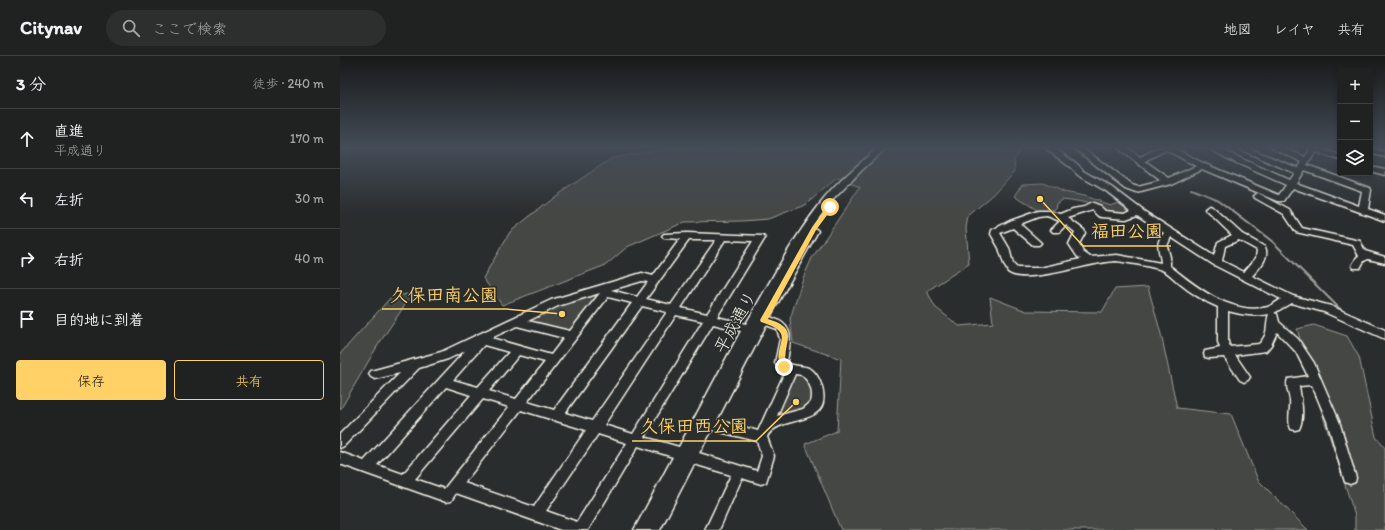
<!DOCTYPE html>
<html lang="ja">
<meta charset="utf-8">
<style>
body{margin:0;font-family:Itim,"Klee One",sans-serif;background:#2d2f2f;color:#f1f3f6}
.controls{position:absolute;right:12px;top:12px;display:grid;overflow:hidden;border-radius:4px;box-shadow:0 2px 6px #0003}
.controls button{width:36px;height:36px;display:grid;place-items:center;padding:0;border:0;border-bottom:1px solid #3d3f40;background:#202222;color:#f1f3f6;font:20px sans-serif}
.stop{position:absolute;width:12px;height:12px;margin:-9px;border:3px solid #ffd166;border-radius:50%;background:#fff}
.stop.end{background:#ffd166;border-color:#fff;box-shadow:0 1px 4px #0008}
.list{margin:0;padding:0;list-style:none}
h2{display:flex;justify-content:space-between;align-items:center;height:52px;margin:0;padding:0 16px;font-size:17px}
h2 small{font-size:13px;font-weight:400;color:#a2a4a5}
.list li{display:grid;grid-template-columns:26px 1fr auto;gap:12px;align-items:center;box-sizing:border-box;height:60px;padding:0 16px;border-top:1px solid #3d3f40}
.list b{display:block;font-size:15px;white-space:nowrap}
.list p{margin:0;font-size:13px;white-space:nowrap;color:#a2a4a5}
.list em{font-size:13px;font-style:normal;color:#a2a4a5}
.actions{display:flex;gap:8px;padding:12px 16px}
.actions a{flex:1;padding:9px 0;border:1px solid #ffd166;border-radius:4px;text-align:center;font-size:14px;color:#ffd166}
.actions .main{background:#ffd166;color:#111}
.icon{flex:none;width:22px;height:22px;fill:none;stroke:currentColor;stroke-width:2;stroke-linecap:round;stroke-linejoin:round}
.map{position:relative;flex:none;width:1045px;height:474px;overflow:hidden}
header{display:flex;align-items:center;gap:24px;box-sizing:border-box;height:56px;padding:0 20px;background:#202222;border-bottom:1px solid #3d3f40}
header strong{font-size:19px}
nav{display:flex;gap:22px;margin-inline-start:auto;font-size:14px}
.search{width:280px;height:36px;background:#2d2f2f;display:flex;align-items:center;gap:10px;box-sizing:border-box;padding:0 14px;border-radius:22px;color:#a2a4a5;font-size:15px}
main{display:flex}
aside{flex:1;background:#202222}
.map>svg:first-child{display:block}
</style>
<header>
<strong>Citynav</strong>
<div class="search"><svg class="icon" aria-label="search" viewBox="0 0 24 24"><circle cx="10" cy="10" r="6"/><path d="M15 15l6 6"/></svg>ここで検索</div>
<nav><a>地図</a><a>レイヤ</a><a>共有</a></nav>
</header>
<main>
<aside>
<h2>3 分<small>徒歩 · 240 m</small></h2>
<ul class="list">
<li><svg class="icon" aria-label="ahead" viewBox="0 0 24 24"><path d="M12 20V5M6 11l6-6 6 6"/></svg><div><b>直進</b><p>平成通り</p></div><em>170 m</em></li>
<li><svg class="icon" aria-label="left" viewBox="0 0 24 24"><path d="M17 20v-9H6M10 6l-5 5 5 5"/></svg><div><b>左折</b></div><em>30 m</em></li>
<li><svg class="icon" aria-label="right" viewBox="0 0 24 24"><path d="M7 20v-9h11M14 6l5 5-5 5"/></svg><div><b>右折</b></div><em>40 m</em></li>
<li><svg class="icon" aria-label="arrive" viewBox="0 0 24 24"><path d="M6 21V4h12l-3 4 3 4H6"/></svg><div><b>目的地に到着</b></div></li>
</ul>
<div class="actions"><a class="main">保存</a><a>共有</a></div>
</aside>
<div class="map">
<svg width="1045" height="474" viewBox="0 0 1045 474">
<rect width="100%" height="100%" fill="#2a2d2e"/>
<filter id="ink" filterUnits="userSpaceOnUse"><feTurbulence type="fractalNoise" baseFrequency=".025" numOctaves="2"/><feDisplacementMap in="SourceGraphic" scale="8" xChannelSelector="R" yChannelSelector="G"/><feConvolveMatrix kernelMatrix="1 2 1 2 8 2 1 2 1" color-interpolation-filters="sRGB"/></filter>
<g filter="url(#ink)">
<path fill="#444645" stroke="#9c9c96" d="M329,92H677L679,96L674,104L675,115L654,138L628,160L626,172L629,208L587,235L595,251L619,270L653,267L650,241L686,255L762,256L775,233L808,231L821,278L837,352L891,358L918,424L968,474H501L465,388L497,375L501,303L453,287L450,263L463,222L472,202L520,131L497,122L465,149L428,163L402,165L345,166L287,191L266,209L162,249L143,222L170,176L214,141L272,102Z
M703,127L724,136L744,140L770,149L783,144L796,154C778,164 772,156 756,150C745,146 733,144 722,143L717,147L716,153L700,157C693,150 684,147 675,140L683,128Z
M262,236L229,277L184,265L215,250Z
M73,237L38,289L0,354V298L51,241Z
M974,269L1007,280L1019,301L1036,381L1045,392V474H1015V460L982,357L957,273Z
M451,315L470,320L473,351L425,372Z"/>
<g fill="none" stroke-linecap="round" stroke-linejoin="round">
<path stroke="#9f9f9a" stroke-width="2" d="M851,133L878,144L933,186L1003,256"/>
<g stroke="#f4f1e8" stroke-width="3">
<path id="minor" d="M537,92H546L522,114L487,150L471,172L476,173L478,175L430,261C456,269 450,284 447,306C453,312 464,308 472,314C478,319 482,329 483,336C489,372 438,358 427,381L434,400L426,426L421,428L402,422L379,474H365L391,419L354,408L320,474H294L333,401L298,390L248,474H221L116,437L111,445L106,446L0,408V396L24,405L125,295L108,303L79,312L4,390L0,392V378L60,317L35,323L31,321L29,318L31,315L101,296L211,244L302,217L313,220L340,183L324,182L322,180L324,178L347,177L423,180L425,182L377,261L406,268C429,228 451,185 480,148C496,127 518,109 537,92ZM349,184H376L331,249L306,243ZM385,184L413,185L367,258L341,252ZM302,225L308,226L297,241L271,234ZM260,237L230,275L188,265L218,250ZM268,241L292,247L214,354L187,346ZM302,250L327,256L252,365L225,357ZM336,259L363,265L293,378L264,369ZM373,268L401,275L339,391L304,381ZM426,269L437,273L440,283L435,307L440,314L445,316L418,375L377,364ZM177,270L224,282L211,299L151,282ZM144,289L169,296L138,331L113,324ZM179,299L205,306L176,343L149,335ZM455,318L462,319C470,326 474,336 471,346L463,353L437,360ZM106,331L131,339L63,418L37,409ZM143,343L169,351L104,433L75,423ZM181,354L246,374L194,451L124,427ZM372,374L417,385L422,400L417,415L359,397ZM258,378L287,387L237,466L206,455Z
M705,92H714L736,107L744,115L772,131L805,156L874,200L878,186L892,179L865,153L869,150L872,151L902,178L925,191C930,202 919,212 912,220L953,240L991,250L1045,274V283L984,256L951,247L934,257L937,258L939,266L958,283L974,307L999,365L1016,422L1015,426L1010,428L1005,426L987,365L972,329L959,330C961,343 965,361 959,373L955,374L951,373C947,364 951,354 950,344C949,337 945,329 948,323L968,320L956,296L937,276L931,289L926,295L895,299L910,321L908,324L904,326L900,324L884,301L869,302L865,301L864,298L865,295L880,292L878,286V251C864,245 851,237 839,227C834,223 828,216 822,214C814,211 785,206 776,205C752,205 686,230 668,216L664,208L659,192L651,178L652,174L670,165L698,155H707L721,158L733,153L744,151L752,147L760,150L765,155L785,157L791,154L766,135L738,119L730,111ZM753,154L759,160L762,161L786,163L797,159L824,177C814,189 820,193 821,207L777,199L750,201L743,196L739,188L745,177L744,174L728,162ZM707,160L720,165L711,174L713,176H719L726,169L735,176L729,188L737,200L741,203L700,212H677L673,208L669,192L660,177L673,172L693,189H699L701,187L699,185L680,168L698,161ZM831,181L874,209L941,243C937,246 932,249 928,251C892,260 856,231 830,210V201L827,190ZM899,184L917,194L916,202L904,216L882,205L885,190ZM888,255C903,259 914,261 929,258C925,269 930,277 919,288L890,291L888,286Z
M734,92H743L792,129L798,131L821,125L778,92H787L800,101L818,92H834L865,108L939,139L946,129L890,104L868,92H878L949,124L954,117L897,92H908L958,112L962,106L932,92H943L965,101L970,94L968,92H979L1000,99V104L976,96L967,109L1030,132L1031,134L1028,153L1045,159V165L953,132L944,145H938L862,113L831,128L797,137L786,133ZM826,94L856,110L829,122L805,105ZM964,114L1022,135L1019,150L956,127Z
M1030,92L1045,96V101L1030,97Z
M1030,110L1045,113V119L1030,115Z
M918,137L950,154L962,172L1020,185L1025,195L1045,201V207L1028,203L1024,205L1020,212H1014L1012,210L1017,201L1019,200L1013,189L956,176L944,158L915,142L914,140Z"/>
</g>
<use href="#minor" fill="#2a2d2e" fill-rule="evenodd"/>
</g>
</g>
<linearGradient id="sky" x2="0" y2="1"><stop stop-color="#171919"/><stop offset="0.58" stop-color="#444c57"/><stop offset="1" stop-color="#444c57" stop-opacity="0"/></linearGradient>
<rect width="1045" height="158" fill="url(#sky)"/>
<path fill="#ffd166" d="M488,149L493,151L476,174L428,263C464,274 439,288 447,311L444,314L441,313C430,288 460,278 421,266L420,264L471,173Z"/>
<g text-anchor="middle" stroke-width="3.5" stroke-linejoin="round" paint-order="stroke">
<g font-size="17" fill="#f4f1e8" stroke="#2a2d2e">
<text transform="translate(395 266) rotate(-61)" y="6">平成通り</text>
</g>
</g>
<path fill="none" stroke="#ffd166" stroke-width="1.5" d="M700 143L743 190H831M222 258L166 253H42M456 346L416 385H292"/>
<g fill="#ffd166" stroke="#2a2d2e" stroke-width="1.5">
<circle cx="700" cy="143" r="4"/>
<circle cx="222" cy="258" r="4"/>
<circle cx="456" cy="346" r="4"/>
</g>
<g font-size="18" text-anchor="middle" font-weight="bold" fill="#ffd166" stroke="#2a2d2e" stroke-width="3.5" stroke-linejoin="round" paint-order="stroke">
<text x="787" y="181">福田公園</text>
<text x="104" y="245">久保田南公園</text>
<text x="354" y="376">久保田西公園</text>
</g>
</svg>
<div class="controls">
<button>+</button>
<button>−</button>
<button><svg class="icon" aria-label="layers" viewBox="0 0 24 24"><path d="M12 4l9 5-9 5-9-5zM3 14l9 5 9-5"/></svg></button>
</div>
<div class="stop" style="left:490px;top:151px"></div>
<div class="stop end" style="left:444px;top:311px"></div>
</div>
</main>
